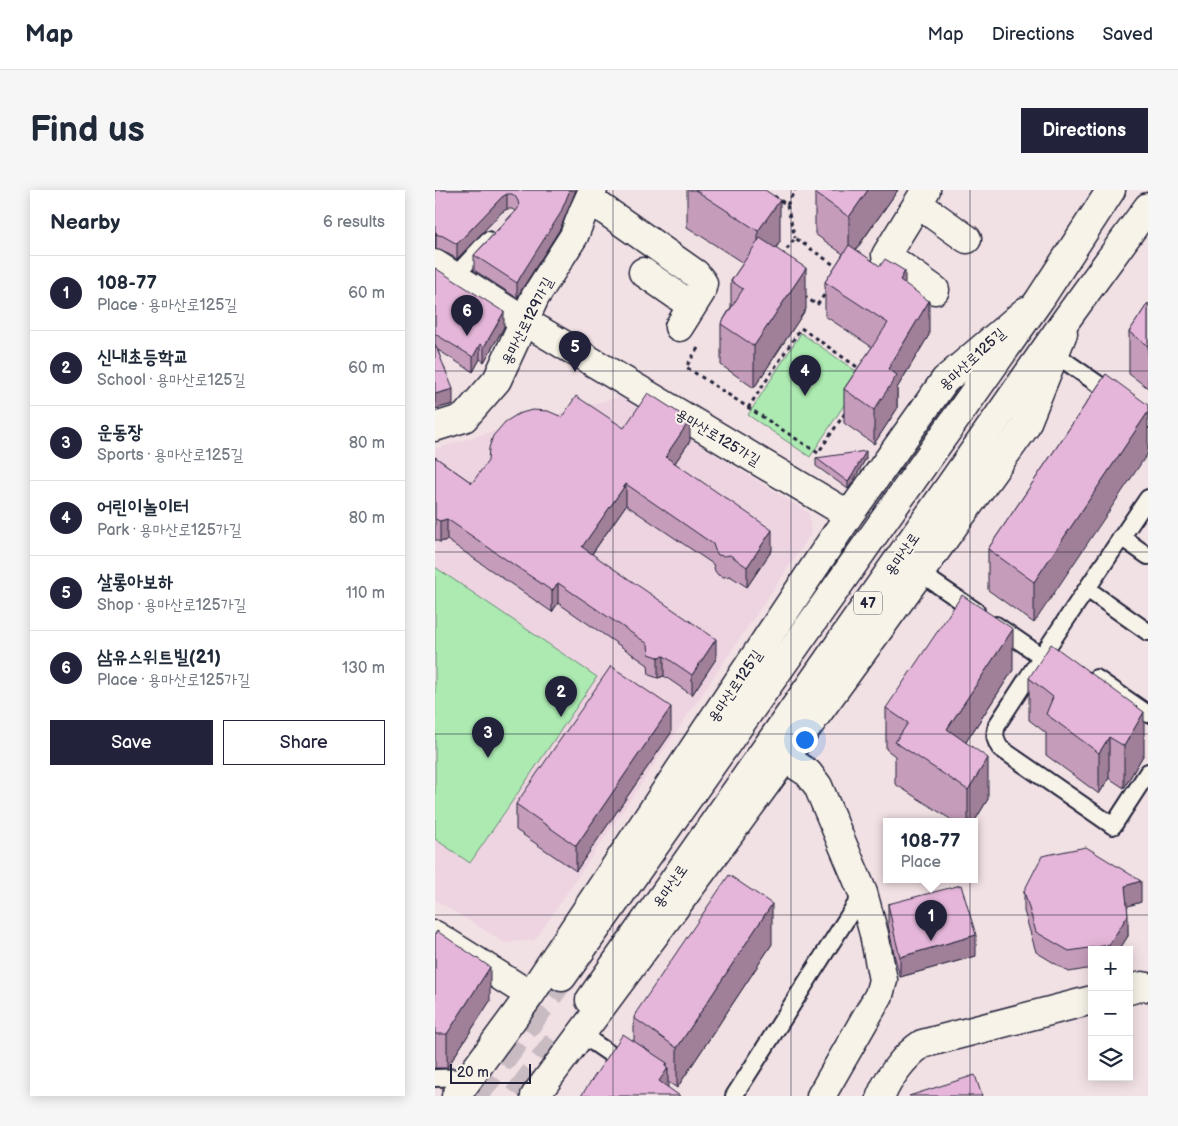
<!DOCTYPE html>
<meta charset="utf-8">
<style>
body{margin:0;font-family:"Balsamiq Sans","Poor Story",sans-serif;background:#f6f6f7;color:#1f2937}
.controls{position:absolute;right:15px;bottom:15px;display:grid;overflow:hidden;border-radius:0px;box-shadow:0 2px 12px #0003}
.controls button{width:45px;height:45px;display:grid;place-items:center;padding:0;border:0;border-bottom:1px solid #e0e1e3;background:#fff;color:#1f2937;font:25px sans-serif}
.scale{position:absolute;left:15px;bottom:12px;width:81px;box-sizing:border-box;padding-left:5px;border:2px solid #22223b;border-top:0;font-size:14px;line-height:18px;white-space:nowrap;color:#22223b;-webkit-text-stroke:4px #f7f3e8;paint-order:stroke}
.you{position:absolute;left:369px;top:549px;width:18px;height:18px;margin:-12px;border:4px solid #fff;border-radius:50%;background:#1a73e8;box-shadow:0 0 0 8px #1a73e833}
.badge{display:grid;place-items:center;width:32px;height:32px;border-radius:50%;background:#22223b;color:#fff;font-size:16px;font-weight:700}
.pin{position:absolute;translate:-50% -41px;filter:drop-shadow(0 1px 2px #0008)}
.pin::after{content:'';position:absolute;top:26px;width:18px;height:15px;background:inherit;clip-path:polygon(0 0,100% 0,50% 100%)}
.popup{position:absolute;left:448px;top:628px;width:95px;height:65px;box-sizing:border-box;display:grid;place-content:center;border-radius:0px;background:#fff;filter:drop-shadow(0 1px 4px #0005);font-size:16px;white-space:nowrap;color:#747a83}
.popup b{font-size:19px;color:#1f2937}
.popup::after{content:'';position:absolute;left:50%;top:100%;margin-left:-10px;border:10px solid transparent;border-top-color:#fff}
.list{margin:0;padding:0;list-style:none}
h2{display:flex;justify-content:space-between;align-items:center;height:65px;margin:0;padding:0 20px;font-size:21px}
h2 small{font-size:16px;font-weight:400;color:#747a83}
.list li{display:grid;grid-template-columns:32px 1fr auto;gap:15px;align-items:center;box-sizing:border-box;height:75px;padding:0 20px;border-top:1px solid #e0e1e3}
.list b{display:block;font-size:19px;white-space:nowrap}
.list p{margin:0;font-size:16px;white-space:nowrap;color:#747a83}
.list em{font-size:16px;font-style:normal;color:#747a83}
.actions{display:flex;gap:10px;padding:15px 20px}
.actions a{flex:1;padding:11px 0;border:1px solid #22223b;border-radius:0px;text-align:center;font-size:18px;color:#22223b}
.actions .main{background:#22223b;color:#fff}
.icon{flex:none;width:28px;height:28px;fill:none;stroke:currentColor;stroke-width:2;stroke-linecap:round;stroke-linejoin:round}
.map{position:relative;flex:none;width:713px;height:906px;overflow:hidden;border-radius:0px}
header{display:flex;align-items:center;gap:30px;box-sizing:border-box;height:70px;padding:0 25px;background:#fff;border-bottom:1px solid #e0e1e3}
header strong{font-size:24px}
nav{display:flex;gap:28px;margin-inline-start:auto;font-size:18px}
.intro{display:flex;align-items:center;justify-content:space-between;box-sizing:border-box;height:120px;padding:0 30px}
h1{margin:0;font-size:35px}
.button{padding:12px 22px;border-radius:0px;background:#22223b;color:#fff;font-size:18px;font-weight:700}
main{display:flex;gap:30px;padding:0 30px}
aside{flex:1;background:#fff;border-radius:0px;box-shadow:0 2px 12px #0003}
.map>svg:first-child{display:block}
</style>
<header>
<strong>Map</strong>
<nav><a>Map</a><a>Directions</a><a>Saved</a></nav>
</header>
<div class="intro"><h1>Find us</h1><a class="button">Directions</a></div>
<main>
<aside>
<h2>Nearby<small>6 results</small></h2>
<ul class="list">
<li><span class="badge">1</span><div><b>108-77</b><p>Place · 용마산로125길</p></div><em>60 m</em></li>
<li><span class="badge">2</span><div><b>신내초등학교</b><p>School · 용마산로125길</p></div><em>60 m</em></li>
<li><span class="badge">3</span><div><b>운동장</b><p>Sports · 용마산로125길</p></div><em>80 m</em></li>
<li><span class="badge">4</span><div><b>어린이놀이터</b><p>Park · 용마산로125가길</p></div><em>80 m</em></li>
<li><span class="badge">5</span><div><b>살롱아보하</b><p>Shop · 용마산로125가길</p></div><em>110 m</em></li>
<li><span class="badge">6</span><div><b>삼유스위트빌(21)</b><p>Place · 용마산로125가길</p></div><em>130 m</em></li>
</ul>
<div class="actions"><a class="main">Save</a><a>Share</a></div>
</aside>
<div class="map">
<svg width="713" height="906" viewBox="0 0 713 906">
<rect width="100%" height="100%" fill="#f2e1e4"/>
<filter id="ink" filterUnits="userSpaceOnUse"><feTurbulence type="fractalNoise" baseFrequency=".02" numOctaves="2"/><feDisplacementMap in="SourceGraphic" scale="10" xChannelSelector="R" yChannelSelector="G"/><feConvolveMatrix kernelMatrix="1 2 1 2 8 2 1 2 1" color-interpolation-filters="sRGB"/></filter>
<g filter="url(#ink)">
<path fill="#eed4e1" d="M187,206L374,323L376,344L100,750L70,753L0,710V259L45,245Z"/>
<path fill="#aceab1" stroke="#678676" d="M366,143L428,186L375,267L313,225Z
M0,377L162,487L35,673L0,649Z"/>
<g fill="none" stroke-linecap="round" stroke-linejoin="round">
<path stroke="#c8bbc2" stroke-width="28" stroke-dasharray="28 14" stroke-linecap="butt" d="M39,906L127,787
M83,906L122,853"/>
<g stroke="#22223b" stroke-width="20">
<path id="service" d="M20,86L53,50
M620,164L713,229
M713,308L614,455L562,535C559,545 560,550 565,558L678,636L713,582
M686,347L713,366
M485,383L541,421
M652,399L713,442
M561,435L606,466
M661,488L713,524
M146,844L193,876
M0,888L35,887
M299,906L428,703"/>
</g>
<g stroke="#22223b" stroke-width="31">
<path id="minor" d="M491,0L451,65L500,100
M154,9L261,84L268,93L266,102L244,137
M483,14L532,49
M0,74L89,131L414,325
M208,82L257,116
M0,237L29,228L62,190L100,107L139,46L148,22L158,0
M350,568L373,583L383,596L428,703L439,744L448,790L444,805L386,906
M0,745L95,805
M694,800L707,796L713,797
M21,906L95,805L414,325L510,190L591,121
M100,906L282,661L450,431L590,237L628,143
M446,906C453,888 470,865 487,854L657,810"/>
</g>
<g stroke="#22223b" stroke-width="31">
<path id="primary" d="M127,787L605,109L676,0
M155,810L633,127L713,17"/>
</g>
<path stroke="#22223b" stroke-width="3" stroke-dasharray="4 4" stroke-linecap="butt" d="M339,6L352,15L360,48
M352,15L360,0
M347,66L360,48L402,77
M369,106L382,115L392,101
M263,158L251,177L383,263L410,223
M313,218L366,138L425,179"/>
<use href="#service" stroke="#f7f3e8" stroke-width="16"/>
<use href="#minor" stroke="#f7f3e8" stroke-width="28"/>
<use href="#primary" stroke="#f7f3e8" stroke-width="28"/>
</g>
<path fill="#c59dbb" stroke="#22223b" d="M0,0H141L125,39L87,99L82,108L39,80V65L80,21L77,19H72L67,22L22,69L8,61L0,59Z
M252,0H330L345,52L341,58L371,119L319,198L286,175V134L296,117V91L308,73L252,37Z
M463,0L421,60L470,94L494,145L462,198V219L439,254L409,233V199L437,157L390,126V92L408,64L380,44V3Z
M0,78L69,137L49,172L45,169L38,182L3,160L18,214L0,219Z
M713,113V198L694,184V142Z
M671,184L599,433L553,400V359Z
M127,227L255,251L240,273L337,360L312,397L295,386L289,387L283,385L280,381L278,374L191,315L157,364L281,469L257,505L229,486L223,488L214,485L213,475L123,413L117,422L12,350L5,352L0,350V267L37,293Z
M381,268H431L418,292L413,299L381,276Z
M578,480L531,552L553,609L539,632H520L460,594V566L451,559V518Z
M594,488L709,564L689,598L674,588L664,604L611,565V543L594,530Z
M236,543L141,681L81,640V614Z
M589,701L706,712L692,716L693,746L684,760H657V778L634,782L601,762L589,721Z
M453,714L541,766L465,787L460,768L453,735Z
M0,744L55,811L12,878H0Z
M337,754L242,898L233,892L146,906L199,851V828L202,823V821Z"/>
<path fill="#a07f98" stroke="#22223b" d="M135,0H141L125,39L87,99L82,108V93L87,84Z
M433,0H463L414,69V27Z
M72,4V19L67,22L22,69V54L67,7Z
M345,10V52L323,83V41Z
M1,43V58L0,59V44Z
M371,78V119L319,198V156Z
M470,81V116L465,90Z
M494,111V145L462,198V219L439,254V220L453,179Z
M69,122V137L49,172V157Z
M45,154V169L38,182V167Z
M18,199V214L0,219V204Z
M713,222V263L599,433V392Z
M255,230V251L235,280L231,267L234,261Z
M431,261V268L418,292L413,299V292Z
M191,294V315L147,378V357Z
M12,329V350L5,352V331Z
M337,340V360L312,397V377Z
M123,393V413L117,422V401Z
M578,439V480L512,581V539Z
M281,449V469L257,505V485Z
M229,466V486L223,488V467Z
M236,517V543L141,681V656Z
M709,522V564L689,598V556Z
M674,547V588L664,604V563Z
M553,568V609L539,632H533V600Z
M706,691V712L690,717V696Z
M337,714V754L242,898V858Z
M693,725V746L684,760H674V755Z
M541,745V766L465,787V767Z
M55,777V811L12,878V844Z
M232,873V880L233,878V906L224,891Z"/>
<path fill="#e5b6d9" stroke="#22223b" d="M0,0H135L125,24L87,84L82,93L39,65L82,20L84,16L83,11L80,6L77,4H72L67,7L22,54L8,46L0,44L2,43L0,42Z
M260,0H330L345,10L323,41Z
M382,0H433L414,27L380,3Z
M325,48L371,78L319,156L286,134L308,99L296,91Z
M414,55L445,76L450,69L470,81L465,90L494,111L453,179L462,185L439,220L409,199L453,133L390,92Z
M0,78L69,122L49,157L45,154L38,167L0,144Z
M713,113V156L694,142Z
M0,154L18,199L0,204Z
M671,184L713,215V222L599,392L553,359Z
M213,203L255,230L234,261H235L231,267L337,340L312,377L295,365L289,366L283,365L280,360L278,354L191,294L147,357L281,449L257,485L229,466L223,467L214,464L213,454L123,393L117,401L12,329L5,331L0,329V267L37,293L53,271L54,258L58,246L70,232L83,224L97,220L113,221L127,227L141,206L189,238Z
M431,261L418,284L413,292L381,268Z
M527,405L578,439L512,539L553,568L533,600L460,552L473,533L451,518Z
M616,454L709,522L689,556L674,547L664,563L611,524L618,507L594,488Z
M176,476L236,517L141,656L81,614Z
M651,657L706,691L690,696L693,725L674,755L634,761L601,742L589,701L607,666Z
M294,685L337,714L242,858L199,828L203,821H202Z
M526,695L541,745L465,767L460,747L453,714Z
M2,741L55,777L12,844H0V744Z
M188,844L232,873L230,876L233,878L224,891L245,906H146Z
M540,885L547,906H474Z"/>
</g>
<path fill="none" stroke="#22223b" stroke-width="1" stroke-opacity="0.55" d="M178,0V906M356,0V906M535,0V906M0,181H713M0,362H713M0,544H713M0,725H713"/>
<g text-anchor="middle" stroke-width="4" stroke-linejoin="round" paint-order="stroke">
<rect fill="#f7f3e8" stroke="#62616f" stroke-width="1" x="419" y="401.5" width="28" height="23" rx="4"/>
<g font-size="14" font-weight="bold" fill="#22223b">
<text x="433" y="418">47</text>
</g>
<g font-size="15" fill="#22223b" stroke="#f7f3e8">
<text transform="translate(92 131) rotate(-63)" y="5">용마산로129가길</text>
<text transform="translate(537 169) rotate(-43)" y="5">용마산로125길</text>
<text transform="translate(283 247) rotate(31)" y="5">용마산로125가길</text>
<text transform="translate(467 364) rotate(-55)" y="5">용마산로</text>
<text transform="translate(300 496) rotate(-56)" y="5">용마산로125길</text>
<text transform="translate(235 696) rotate(-55)" y="5">용마산로</text>
</g>
</g>
</svg>
<div class="controls">
<button>+</button>
<button>−</button>
<button><svg class="icon" aria-label="layers" viewBox="0 0 24 24"><path d="M12 4l9 5-9 5-9-5zM3 14l9 5 9-5"/></svg></button>
</div>
<div class="scale">20 m</div>
<div class="you"></div>
<div class="pin badge" style="left:496px;top:751px">1</div>
<div class="popup"><b>108-77</b>Place</div>
<div class="pin badge" style="left:126px;top:527px">2</div>
<div class="pin badge" style="left:53px;top:568px">3</div>
<div class="pin badge" style="left:370px;top:206px">4</div>
<div class="pin badge" style="left:140px;top:182px">5</div>
<div class="pin badge" style="left:32px;top:146px">6</div>
</div>
</main>
